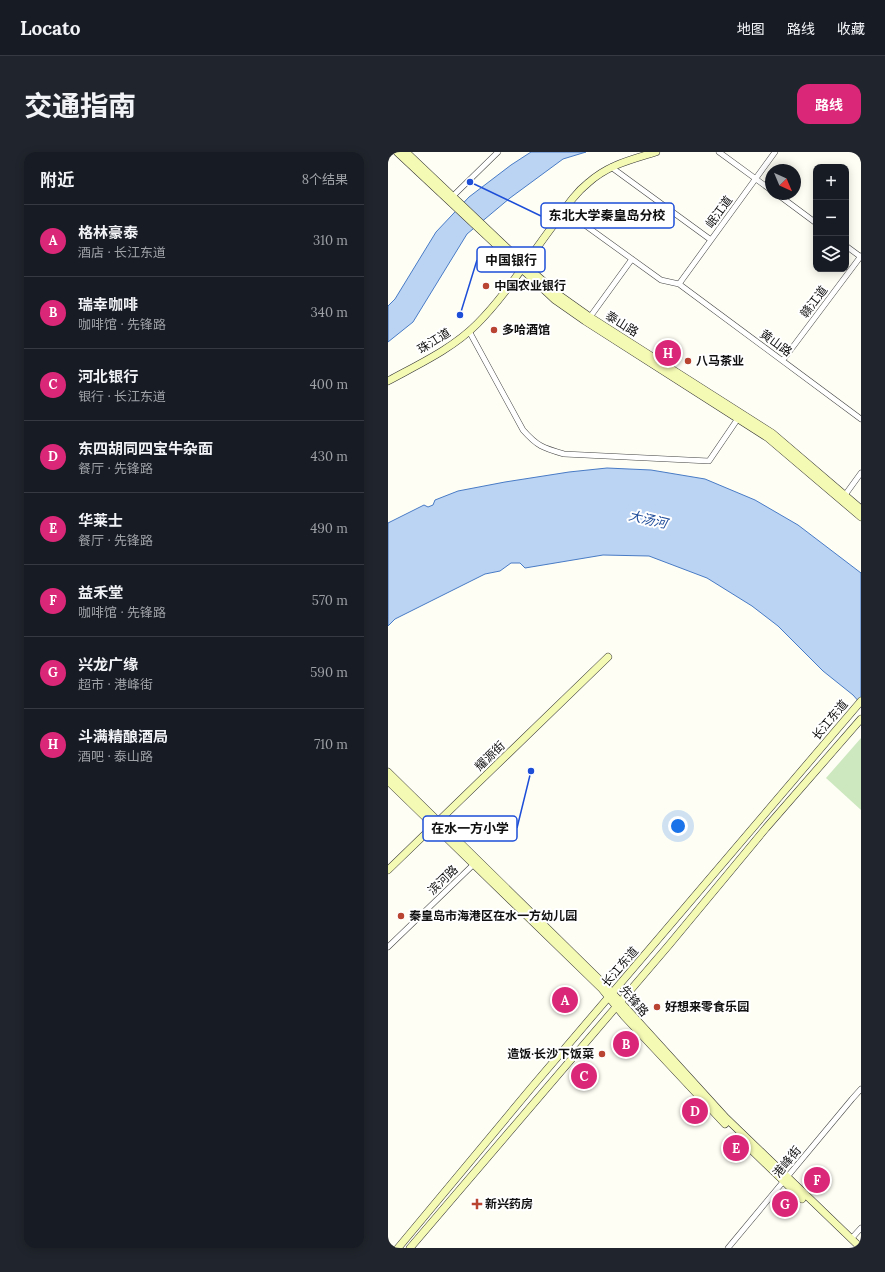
<!DOCTYPE html>
<html lang="zh">
<meta charset="utf-8">
<style>
body{margin:0;font-family:Lora,"Noto Sans SC",serif;background:#20242c;color:#f1f3f6}
.controls{position:absolute;right:12px;top:12px;display:grid;overflow:hidden;border-radius:8px;box-shadow:0 2px 10px #0003}
.controls button{width:36px;height:36px;display:grid;place-items:center;padding:0;border:0;border-bottom:1px solid #363941;background:#171b24;color:#f1f3f6;font:20px sans-serif}
.compass{position:absolute;left:377px;top:12px;width:36px;height:36px;border-radius:50%;background:#171b24;box-shadow:0 2px 10px #0003;rotate:136deg}
.you{position:absolute;left:290px;top:674px;width:14px;height:14px;margin:-10px;border:3px solid #fff;border-radius:50%;background:#1a73e8;box-shadow:0 0 0 6px #1a73e833}
.badge{display:grid;place-items:center;width:26px;height:26px;border-radius:50%;background:#db2777;color:#fff;font-size:13px;font-weight:700}
.pin{position:absolute;translate:-50% -50%;border:2px solid #fff;box-shadow:0 1px 4px #0006}
.list{margin:0;padding:0;list-style:none}
h2{display:flex;justify-content:space-between;align-items:center;height:52px;margin:0;padding:0 16px;font-size:17px}
h2 small{font-size:13px;font-weight:400;color:#9ea1a6}
.list li{display:grid;grid-template-columns:26px 1fr auto;gap:12px;align-items:center;box-sizing:border-box;height:72px;padding:0 16px;border-top:1px solid #363941}
.list b{display:block;font-size:15px;white-space:nowrap}
.list p{margin:0;font-size:13px;white-space:nowrap;color:#9ea1a6}
.list em{font-size:13px;font-style:normal;color:#9ea1a6}
.icon{flex:none;width:22px;height:22px;fill:none;stroke:currentColor;stroke-width:2;stroke-linecap:round;stroke-linejoin:round}
.map{position:relative;flex:none;width:473px;height:1096px;overflow:hidden;border-radius:12px}
header{display:flex;align-items:center;gap:24px;box-sizing:border-box;height:56px;padding:0 20px;background:#171b24;border-bottom:1px solid #363941}
header strong{font-size:19px}
nav{display:flex;gap:22px;margin-inline-start:auto;font-size:14px}
.intro{display:flex;align-items:center;justify-content:space-between;box-sizing:border-box;height:96px;padding:0 24px}
h1{margin:0;font-size:28px}
.button{padding:10px 18px;border-radius:12px;background:#db2777;color:#fff;font-size:14px;font-weight:700}
main{display:flex;gap:24px;padding:0 24px}
aside{flex:1;background:#171b24;border-radius:12px;box-shadow:0 2px 10px #0003}
.map>svg:first-child{display:block}
</style>
<header>
<strong>Locato</strong>
<nav><a>地图</a><a>路线</a><a>收藏</a></nav>
</header>
<div class="intro"><h1>交通指南</h1><a class="button">路线</a></div>
<main>
<aside>
<h2>附近<small>8个结果</small></h2>
<ul class="list">
<li><span class="badge">A</span><div><b>格林豪泰</b><p>酒店 · 长江东道</p></div><em>310 m</em></li>
<li><span class="badge">B</span><div><b>瑞幸咖啡</b><p>咖啡馆 · 先锋路</p></div><em>340 m</em></li>
<li><span class="badge">C</span><div><b>河北银行</b><p>银行 · 长江东道</p></div><em>400 m</em></li>
<li><span class="badge">D</span><div><b>东四胡同四宝牛杂面</b><p>餐厅 · 先锋路</p></div><em>430 m</em></li>
<li><span class="badge">E</span><div><b>华莱士</b><p>餐厅 · 先锋路</p></div><em>490 m</em></li>
<li><span class="badge">F</span><div><b>益禾堂</b><p>咖啡馆 · 先锋路</p></div><em>570 m</em></li>
<li><span class="badge">G</span><div><b>兴龙广缘</b><p>超市 · 港峰街</p></div><em>590 m</em></li>
<li><span class="badge">H</span><div><b>斗满精酿酒局</b><p>酒吧 · 泰山路</p></div><em>710 m</em></li>
</ul>
</aside>
<div class="map">
<svg width="473" height="1096" viewBox="0 0 473 1096">
<rect width="100%" height="100%" fill="#fefef5"/>
<path fill="#cde8bf" d="M473,586V658L438,626Z"/>
<path fill="#bcd4f3" stroke="#487bc5" d="M143,0H198L175,7L122,46L79,82L25,170L0,190V154L7,147L48,80L81,45L123,13Z
M219,316L263,318L317,327L367,348L410,373L473,421V552L465,543L435,519L390,474L364,454L319,426L261,404L215,403L137,416L132,411H123L112,419L97,422L7,467L0,474V371L36,353L40,355L45,353L47,348L70,339L117,330L181,320Z"/>
<g fill="none" stroke-linecap="round" stroke-linejoin="round">
<g stroke="#434343" stroke-width="6">
<path id="street" d="M331,0L383,38
M223,15L323,88
M389,42L428,71
M65,44L110,0
M176,58L273,128L291,132L473,267
M458,94L473,105
M291,132L387,0
M202,165L244,107
M81,179L135,278C149,294 155,296 176,302L321,309L351,265
M395,208L473,104
M457,343L473,321
M0,795L87,711
M463,1087L473,1076
M340,1096L464,947L473,937"/>
</g>
<g stroke="#323232" stroke-width="8">
<path id="secondary" d="M9,0L167,148L197,169L380,286L473,365
M18,0L137,113L171,143L202,165L384,281L473,357
M0,229C31,212 64,197 89,172C119,142 141,105 167,71C177,57 186,42 200,31C220,13 242,8 268,0
M0,620L217,833L338,966L473,1096
M0,629L214,837L236,864L337,972
M0,718L220,505
M350,985L414,1047
M10,1096L144,935L473,549
M22,1096L281,793L378,676L473,567"/>
</g>
<use href="#street" stroke="#fff" stroke-width="5"/>
<use href="#secondary" stroke="#f4f9b4" stroke-width="7"/>
</g>
<g fill="#b84431" stroke="#fff" stroke-width="1.5">
<circle cx="98" cy="134" r="4"/>
<circle cx="106" cy="178" r="4"/>
<circle cx="300" cy="209" r="4"/>
<circle cx="13" cy="764" r="4"/>
<circle cx="269" cy="855" r="4"/>
<circle cx="214" cy="902" r="4"/>
<path d="M87 1046h4v4h4v4h-4v4h-4v-4h-4v-4h4z"/>
</g>
<g text-anchor="middle" stroke-width="4" stroke-linejoin="round" paint-order="stroke">
<g font-size="12" fill="#101010" stroke="#fff">
<text transform="translate(331 60) rotate(-54)" y="4">岷江道</text>
<text transform="translate(426 150) rotate(-53)" y="4">赣江道</text>
<text transform="translate(234 172) rotate(32)" y="4">泰山路</text>
<text transform="translate(46 189) rotate(-32)" y="4">珠江道</text>
<text transform="translate(388 191) rotate(36)" y="4">黄山路</text>
<text transform="translate(442 568) rotate(-50)" y="4">长江东道</text>
<text transform="translate(102 604) rotate(-44)" y="4">耀源街</text>
<text transform="translate(55 728) rotate(-44)" y="4">滨河路</text>
<text transform="translate(232 815) rotate(-49)" y="4">长江东道</text>
<text transform="translate(246 849) rotate(49)" y="4">先锋路</text>
<text transform="translate(399 1010) rotate(-51)" y="4">港峰街</text>
</g>
<g font-size="12" font-weight="bold" fill="#101010" stroke="#fff" text-anchor="start">
<text x="106" y="138">中国农业银行</text>
<text x="114" y="182">多哈酒馆</text>
<text x="308" y="213">八马茶业</text>
<text x="21" y="768">秦皇岛市海港区在水一方幼儿园</text>
<text x="277" y="859">好想来零食乐园</text>
<text x="206" y="906" text-anchor="end">造饭·长沙下饭菜</text>
<text x="97" y="1056">新兴药房</text>
</g>
<g font-size="13" font-style="italic" fill="#214e9b" stroke="#fff">
<text transform="translate(260 367) rotate(13)" y="5">大汤河</text>
</g>
</g>
<path fill="none" stroke="#1d4ed8" stroke-width="1.5" d="M82 30L153 64M72 163L89 108M143 619L129 676"/>
<g fill="#1d4ed8" stroke="#fff" stroke-width="1.5">
<circle cx="82" cy="30" r="4"/>
<circle cx="72" cy="163" r="4"/>
<circle cx="143" cy="619" r="4"/>
</g>
<g fill="#fff" stroke="#1d4ed8" stroke-width="1.5">
<rect x="153" y="51" width="133" height="25" rx="4"/>
<rect x="89" y="95" width="68" height="25" rx="4"/>
<rect x="35" y="664" width="94" height="25" rx="4"/>
</g>
<g font-size="13" text-anchor="middle" font-weight="bold" fill="#101010">
<text x="219" y="68">东北大学秦皇岛分校</text>
<text x="123" y="113">中国银行</text>
<text x="82" y="681">在水一方小学</text>
</g>
</svg>
<div class="controls">
<button>+</button>
<button>−</button>
<button><svg class="icon" aria-label="layers" viewBox="0 0 24 24"><path d="M12 4l9 5-9 5-9-5zM3 14l9 5 9-5"/></svg></button>
</div>
<svg class="compass" viewBox="-18 -18 36 36"><path d="M0-13l5 13h-10z" fill="#e53935"/><path d="M0 13l5-13h-10z" fill="#9ea1a6"/></svg>
<div class="you"></div>
<div class="pin badge" style="left:177px;top:848px">A</div>
<div class="pin badge" style="left:238px;top:892px">B</div>
<div class="pin badge" style="left:196px;top:924px">C</div>
<div class="pin badge" style="left:307px;top:959px">D</div>
<div class="pin badge" style="left:348px;top:996px">E</div>
<div class="pin badge" style="left:429px;top:1028px">F</div>
<div class="pin badge" style="left:397px;top:1052px">G</div>
<div class="pin badge" style="left:280px;top:201px">H</div>
</div>
</main>
